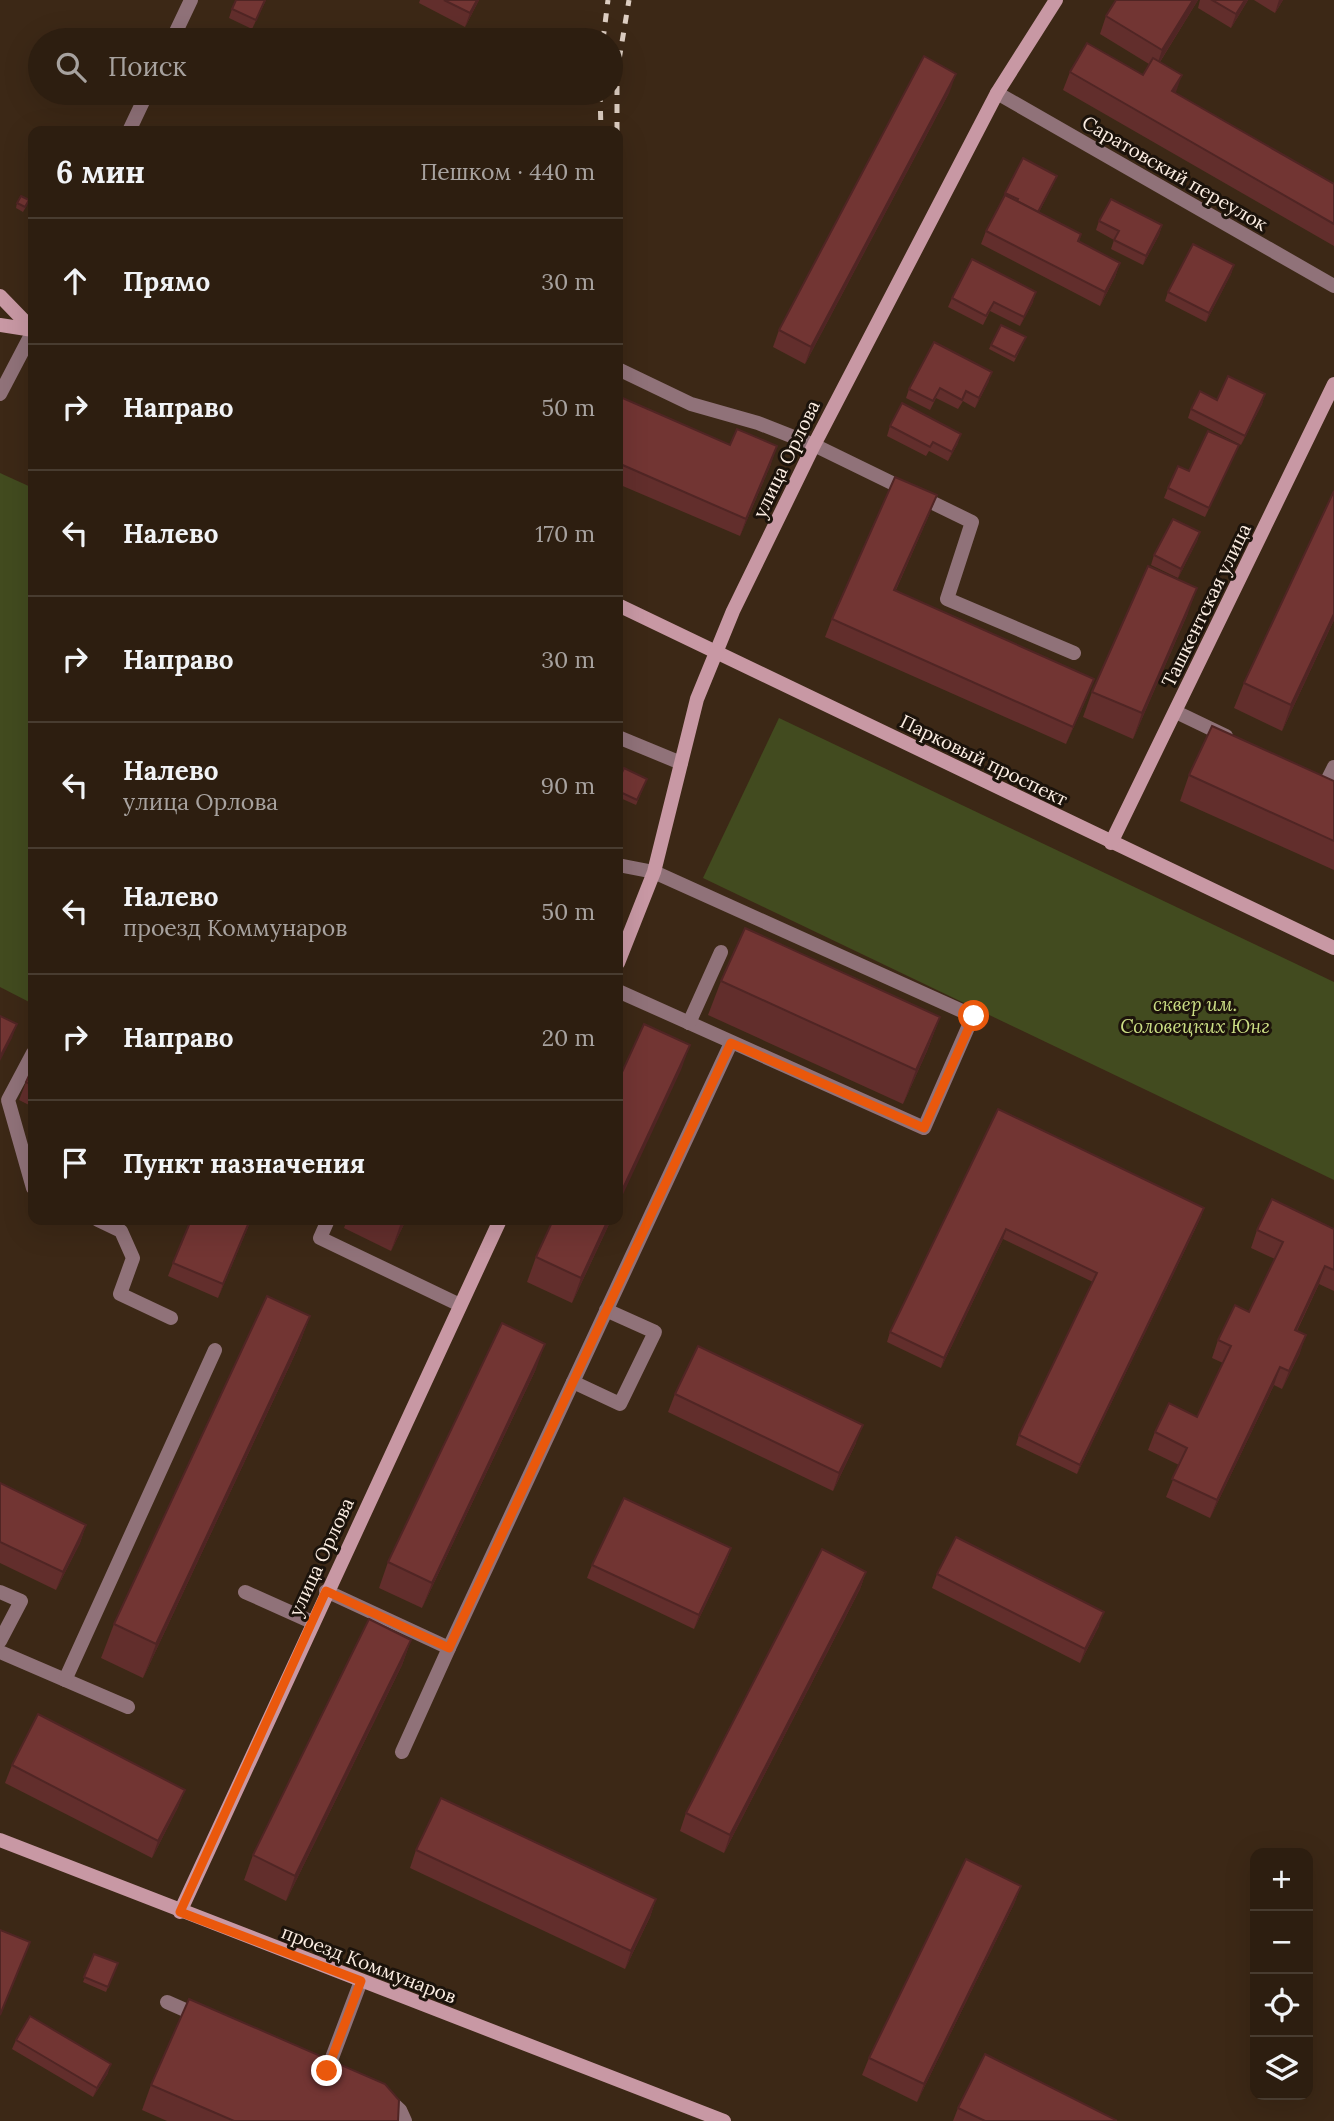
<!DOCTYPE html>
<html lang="ru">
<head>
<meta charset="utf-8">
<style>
	:root { --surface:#2d1e10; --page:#352719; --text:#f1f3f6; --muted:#a7a29f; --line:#483c30 }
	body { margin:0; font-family:Lora,serif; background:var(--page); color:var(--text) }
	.controls { position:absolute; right:21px; bottom:21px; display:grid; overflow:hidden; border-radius:14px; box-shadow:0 7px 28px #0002 }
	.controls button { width:63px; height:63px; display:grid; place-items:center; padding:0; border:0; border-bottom:2px solid var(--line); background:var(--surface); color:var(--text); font:35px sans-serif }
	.stop { position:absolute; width:21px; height:21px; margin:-16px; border:5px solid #ea580c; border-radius:50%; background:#fff }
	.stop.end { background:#ea580c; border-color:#fff; box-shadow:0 2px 7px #0008 }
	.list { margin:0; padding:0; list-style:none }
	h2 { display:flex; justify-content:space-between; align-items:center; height:91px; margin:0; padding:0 28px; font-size:30px }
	h2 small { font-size:23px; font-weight:400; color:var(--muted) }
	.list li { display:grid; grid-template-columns:46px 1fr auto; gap:21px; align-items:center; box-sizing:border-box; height:126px; padding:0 28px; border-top:2px solid var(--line) }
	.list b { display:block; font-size:26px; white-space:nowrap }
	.list p { margin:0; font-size:23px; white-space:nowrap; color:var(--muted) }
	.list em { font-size:23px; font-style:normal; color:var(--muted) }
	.icon { flex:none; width:38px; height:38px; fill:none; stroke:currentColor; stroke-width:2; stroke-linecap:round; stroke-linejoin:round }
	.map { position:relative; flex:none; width:1334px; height:2121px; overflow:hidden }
	.search { position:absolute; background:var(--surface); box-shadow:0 7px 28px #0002; left:28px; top:28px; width:595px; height:77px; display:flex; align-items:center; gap:18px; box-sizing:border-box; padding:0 24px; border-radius:38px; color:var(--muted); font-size:26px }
	.panel { position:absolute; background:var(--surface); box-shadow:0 7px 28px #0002; left:28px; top:126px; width:595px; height:1099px; border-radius:14px }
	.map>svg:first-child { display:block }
	.green { fill:#424b1f }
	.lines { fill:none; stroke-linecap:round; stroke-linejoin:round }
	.lane { stroke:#907279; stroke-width:14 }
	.street { stroke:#907279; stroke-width:14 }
	.secondary { stroke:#c898a4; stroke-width:14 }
	.rail { stroke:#ddcec2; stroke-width:5; stroke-dasharray:9 9; stroke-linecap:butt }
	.wall { fill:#622e2c }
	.shaded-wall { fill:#502524 }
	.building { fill:#723533; stroke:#502524; stroke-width:2 }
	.route { stroke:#ea580c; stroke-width:9 }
	.labels { text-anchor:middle; stroke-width:6; stroke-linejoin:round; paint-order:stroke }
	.street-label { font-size:19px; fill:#fceee3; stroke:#1c130b }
	.park-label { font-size:19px; font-style:italic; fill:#cbde84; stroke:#1c130b }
</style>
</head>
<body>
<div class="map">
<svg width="1334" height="2121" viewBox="0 0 1334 2121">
	<rect width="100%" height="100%" fill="#3c2816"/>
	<g class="green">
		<path d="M0 473 33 488V1004L0 987Z"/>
		<path d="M779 718 1334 982V1180L703 878Z"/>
	</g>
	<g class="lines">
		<g class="lane">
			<path d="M618 369 691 404 758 423 814 445 972 522 947 599 1074 653"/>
			<path d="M0 394 33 331"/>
			<path d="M1176 712 1226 736"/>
			<path d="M618 737 681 763"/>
			<path d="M1326 783 1334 767"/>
			<path d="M618 865 654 872 973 1016 924 1128 618 991"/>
			<path d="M689 1023 721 952"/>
			<path d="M33 1053 8 1100 33 1188"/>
			<path d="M98 1220 121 1231 133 1258 120 1294 171 1318"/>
			<path d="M328 1220 320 1238 460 1305"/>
			<path d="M573 1382 620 1404 655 1332 606 1310"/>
			<path d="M326 1591 449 1648 731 1043"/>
			<path d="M0 1592 21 1601 0 1641"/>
			<path d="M245 1592 312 1622"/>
			<path d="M0 1652 128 1707"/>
			<path d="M65 1680 215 1350"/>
			<path d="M402 1752 449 1648"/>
			<path d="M167 2002 201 2017"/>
			<path d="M327 2071 361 1981"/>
			<path d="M384 2095 400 2110 405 2121"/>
		</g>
		<g class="street">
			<path d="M172 40 191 0"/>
			<path d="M997 93 1334 286"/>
			<path d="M129 131 147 93"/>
		</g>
		<g class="secondary">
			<path d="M0 296 33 330"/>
			<path d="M0 325 33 330"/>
			<path d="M618 605 1334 948"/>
			<path d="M1111 843 1334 384"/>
			<path d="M618 963 654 872 697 699 733 611 814 445 997 93 1056 0"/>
			<path d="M0 1840 724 2121"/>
			<path d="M180 1912 500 1220"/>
		</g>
		<g class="rail">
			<path d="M603 40 608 0"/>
			<path d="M600 93 601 131"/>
			<path d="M617 131V72L629 0"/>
			<path d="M618 150 619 267"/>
		</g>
	</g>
	<g class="wall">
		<path d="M266 0 252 29 229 18 232 9Z"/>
		<path d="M420 0H479L465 27 419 3Z"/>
		<path d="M1116 0H1198L1160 62 1175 93 1334 184V246L1063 90 1070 72 1143 75 1149 64 1100 34 1106 16Z"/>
		<path d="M1200 0H1248L1231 28 1198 8Z"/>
		<path d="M1254 0H1283L1275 13Z"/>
		<path d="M950 91 805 364 773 347 779 330Z"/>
		<path d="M1023 158 1053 185 1039 212 1081 234 1079 242 1120 263 1115 277 1100 306 981 244 986 231Z"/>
		<path d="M17 203 27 205 23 212 16 208Z"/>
		<path d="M1099 221 1162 225 1159 235 1143 265 1111 249 1114 240 1096 230Z"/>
		<path d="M1234 265 1231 274 1206 322 1165 301 1168 292Z"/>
		<path d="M952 298 1033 302 1020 326 990 311 983 325 948 307Z"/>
		<path d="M1024 342 1014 362 989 349 991 345Z"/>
		<path d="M989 381 975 408 963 401 958 409 936 398 930 410 906 398 909 389Z"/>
		<path d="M1265 394 1262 404 1241 445 1188 418 1191 409 1217 400Z"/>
		<path d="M618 396 771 464 740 536 618 484Z"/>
		<path d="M890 426 958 443 948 461 929 451 926 456 887 436Z"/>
		<path d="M1239 445 1205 517 1164 498 1168 488 1189 471Z"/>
		<path d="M1334 491V620L1282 731 1234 708 1244 683Z"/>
		<path d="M930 513 896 590 1087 697 1066 744 825 637 832 619Z"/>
		<path d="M1200 532 1197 541 1178 578 1151 565 1154 555Z"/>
		<path d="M1188 613 1133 739 1083 717 1092 692Z"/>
		<path d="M1189 775 1334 781V870L1180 801Z"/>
		<path d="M647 779 636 805 618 797V782Z"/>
		<path d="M721 981 940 1017 927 1051 903 1104 708 1015Z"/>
		<path d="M33 1067V1107L19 1100 26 1082Z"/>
		<path d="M998 1109 1204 1208 1201 1217 1077 1474 1016 1445 1019 1435 1093 1282 1003 1239 941 1368 887 1342 890 1332Z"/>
		<path d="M251 1220 218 1298 168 1276 173 1263Z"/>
		<path d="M347 1220H406L391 1251 344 1228Z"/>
		<path d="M553 1220H611L572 1303 527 1282 536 1257Z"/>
		<path d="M1334 1229V1291L1319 1284 1297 1331 1300 1353 1282 1389 1274 1385 1210 1518 1166 1497 1179 1465 1148 1450 1155 1432 1197 1417 1223 1363 1212 1358 1218 1340 1249 1312 1275 1259 1251 1248 1257 1230Z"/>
		<path d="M310 1316 297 1350 143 1678 101 1658 114 1624Z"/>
		<path d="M536 1369 422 1608 379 1588 388 1562Z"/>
		<path d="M675 1394 856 1443 833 1491 668 1412Z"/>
		<path d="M0 1483 86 1525 80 1543 56 1590 0 1563Z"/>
		<path d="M731 1548 726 1562 694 1629 587 1578 592 1565Z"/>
		<path d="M866 1572 860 1589 724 1853 680 1831 686 1813Z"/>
		<path d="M937 1574 1099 1626 1080 1663 932 1588Z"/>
		<path d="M411 1640 402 1665 286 1901 244 1880 253 1855Z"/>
		<path d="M12 1765 185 1790 178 1807 152 1858 5 1783Z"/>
		<path d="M416 1850 656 1899 650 1917 625 1969 410 1868Z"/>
		<path d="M1021 1886 1014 1904 917 2102 862 2075 869 2058Z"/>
		<path d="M94 1954 118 1963 106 1992 83 1982Z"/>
		<path d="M16 2040 108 2073 93 2097 12 2049Z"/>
		<path d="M151 2085 398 2121H167L142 2110Z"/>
		<path d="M958 2108 1116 2121H953Z"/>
	</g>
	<g class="shaded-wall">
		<path d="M477 0H479L465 27 470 13Z"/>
		<path d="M1193 0H1198L1156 68 1162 50Z"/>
		<path d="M1245 0H1248L1231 28 1236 14Z"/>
		<path d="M1279 0H1283L1275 13Z"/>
		<path d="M956 74 950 91 805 364 811 347Z"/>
		<path d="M1182 75 1176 92 1166 109 1172 91Z"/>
		<path d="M1057 176 1053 185 1034 222 1037 213Z"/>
		<path d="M1162 225 1159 235 1143 265 1146 256Z"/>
		<path d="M1120 263 1115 277 1100 306 1105 292Z"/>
		<path d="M1234 265 1231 274 1206 322 1209 313Z"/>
		<path d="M1036 292 1033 302 1020 326 1024 317Z"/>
		<path d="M992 372 989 381 975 408 979 398Z"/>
		<path d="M1265 394 1262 404 1241 445 1245 436Z"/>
		<path d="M961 434 958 443 948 461 952 452Z"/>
		<path d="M777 446 771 464 740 536 746 519Z"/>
		<path d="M937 495 930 513 888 607 894 590Z"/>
		<path d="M1200 532 1197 541 1178 578 1181 569Z"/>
		<path d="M1197 588 1188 613 1133 739 1142 713Z"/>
		<path d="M1334 614V620L1282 731 1291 705Z"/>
		<path d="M1094 679 1087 697 1066 744 1073 727Z"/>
		<path d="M940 1017 927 1051 903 1104 916 1070Z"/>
		<path d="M17 1024 12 1038 0 1061V1057Z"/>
		<path d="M690 1045 681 1070 618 1205V1199Z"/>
		<path d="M1204 1208 1201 1217 1077 1474 1080 1465Z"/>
		<path d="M250 1220H251L218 1298 223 1284Z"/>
		<path d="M402 1220H406L391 1251Z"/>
		<path d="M608 1220H611L572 1303 581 1278Z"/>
		<path d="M1006 1229 1003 1239 941 1368 944 1358Z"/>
		<path d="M1325 1266 1319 1284 1288 1348 1295 1330Z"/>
		<path d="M310 1316 297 1350 143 1678 156 1644Z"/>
		<path d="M1306 1335 1300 1353 1282 1389 1289 1371Z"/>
		<path d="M545 1344 536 1369 422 1608 432 1583Z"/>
		<path d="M1280 1367 1274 1385 1210 1518 1217 1500Z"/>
		<path d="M863 1425 856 1443 833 1491 839 1473Z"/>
		<path d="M86 1525 80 1543 56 1590 63 1572Z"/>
		<path d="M731 1548 726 1562 694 1629 699 1615Z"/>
		<path d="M866 1572 860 1589 724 1853 730 1835Z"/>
		<path d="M1104 1612 1099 1626 1080 1663 1085 1649Z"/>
		<path d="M411 1640 402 1665 286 1901 295 1876Z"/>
		<path d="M185 1790 178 1807 152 1858 158 1841Z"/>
		<path d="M1021 1886 1014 1904 917 2102 924 2084Z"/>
		<path d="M656 1899 650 1917 625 1969 631 1951Z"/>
		<path d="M111 2064 108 2073 93 2097 97 2088Z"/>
	</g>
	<g class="building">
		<path d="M236 0H265L256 20 232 9Z"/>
		<path d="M444 0H477L470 13Z"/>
		<path d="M1116 0H1193L1162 50 1106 16Z"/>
		<path d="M1212 0H1245L1236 14Z"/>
		<path d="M1087 43 1143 75 1153 58 1182 75 1172 91 1334 184V224L1070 72Z"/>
		<path d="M924 56 956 74 811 347 779 330Z"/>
		<path d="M1023 158 1057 176 1038 212 1017 201 1018 199 1005 193Z"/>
		<path d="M1005 195 1081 234 1078 241 1120 263 1105 292 986 231Z"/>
		<path d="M21 196 29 200 25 207 17 203Z"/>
		<path d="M1111 199 1162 225 1146 256 1114 240 1119 231 1099 221Z"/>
		<path d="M1193 244 1234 265 1209 313 1168 292Z"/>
		<path d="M972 259 1036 292 1024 317 994 302 986 316 952 298Z"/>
		<path d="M1001 325 1026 337 1015 357 991 345Z"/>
		<path d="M934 342 992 372 979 398 966 391 962 400 940 388 933 401 909 389Z"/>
		<path d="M1228 376 1265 394 1245 436 1191 409 1200 391 1217 400Z"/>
		<path d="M618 396 730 445 737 429 777 446 746 519 618 463Z"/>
		<path d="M902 403 961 434 952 452 933 442 930 447 890 426Z"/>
		<path d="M1208 431 1239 445 1209 508 1168 488 1178 466 1189 471Z"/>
		<path d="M895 477 937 495 894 590 1094 679 1073 727 832 619Z"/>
		<path d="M1334 491V614L1291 705 1244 683Z"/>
		<path d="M1173 519 1200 532 1181 569 1154 555Z"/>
		<path d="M1148 566 1197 588 1142 713 1092 692Z"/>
		<path d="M1212 726 1334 781V841L1189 775Z"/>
		<path d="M624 768 647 779 637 800 618 791V782Z"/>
		<path d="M745 928 940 1017 916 1070 721 981Z"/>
		<path d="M0 1016 17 1024 0 1057Z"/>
		<path d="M644 1024 690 1045 618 1199V1081Z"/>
		<path d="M33 1067V1086L26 1082Z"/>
		<path d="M998 1109 1204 1208 1080 1465 1019 1435 1097 1273 1006 1229 944 1358 890 1332Z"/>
		<path d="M1272 1199 1334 1229V1270L1325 1266 1295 1330 1306 1335 1289 1371 1280 1367 1217 1500 1172 1479 1187 1448 1155 1432 1169 1403 1197 1417 1231 1346 1218 1340 1235 1305 1249 1312 1283 1242 1257 1230Z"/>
		<path d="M191 1220H250L223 1284 173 1263Z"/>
		<path d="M553 1220H608L581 1278 536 1257Z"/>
		<path d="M267 1296 310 1316 156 1644 114 1624Z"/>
		<path d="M502 1323 545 1344 432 1583 388 1562Z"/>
		<path d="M698 1346 863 1425 839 1473 675 1394Z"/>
		<path d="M0 1483 86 1525 63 1572 0 1542Z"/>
		<path d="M624 1498 731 1548 699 1615 592 1565Z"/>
		<path d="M956 1537 1104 1612 1085 1649 937 1574Z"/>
		<path d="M822 1549 866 1572 730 1835 686 1813Z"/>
		<path d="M369 1619 411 1640 295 1876 253 1855Z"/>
		<path d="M38 1714 185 1790 158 1841 12 1765Z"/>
		<path d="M441 1798 656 1899 631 1951 416 1850Z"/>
		<path d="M966 1859 1021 1886 924 2084 869 2058Z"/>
		<path d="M0 1930 30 1942 0 2015Z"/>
		<path d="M94 1954 118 1963 108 1987 84 1977Z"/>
		<path d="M189 1999 385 2084 399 2100 398 2121H234L151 2085Z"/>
		<path d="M30 2016 111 2064 97 2088 16 2040Z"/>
		<path d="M985 2054 1116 2120V2121H985L958 2108Z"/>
	</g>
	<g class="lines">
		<path class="route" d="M327 2071 361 1981 180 1912 326 1591 449 1648 731 1043 924 1128 974 1016"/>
	</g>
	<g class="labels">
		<g class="street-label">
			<text transform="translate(1175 173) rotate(30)" y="7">Саратовский переулок</text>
			<text transform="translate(786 459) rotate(-64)" y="7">улица Орлова</text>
			<text transform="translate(1206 605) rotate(-64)" y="7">Ташкентская улица</text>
			<text transform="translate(984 760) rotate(26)" y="7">Парковый проспект</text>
			<text transform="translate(321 1557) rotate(-65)" y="7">улица Орлова</text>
			<text transform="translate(369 1964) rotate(21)" y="7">проезд Коммунаров</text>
		</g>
		<g class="park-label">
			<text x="1195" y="1011">сквер им.<tspan x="1195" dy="22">Соловецких Юнг</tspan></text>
		</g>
	</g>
</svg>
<div class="controls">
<button>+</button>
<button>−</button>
<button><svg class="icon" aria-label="locate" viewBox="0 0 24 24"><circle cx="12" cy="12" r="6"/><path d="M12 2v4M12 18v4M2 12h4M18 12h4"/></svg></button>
<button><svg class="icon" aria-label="layers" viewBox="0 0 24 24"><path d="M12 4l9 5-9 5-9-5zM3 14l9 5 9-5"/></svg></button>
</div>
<div class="stop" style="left:974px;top:1016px"></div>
<div class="stop end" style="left:327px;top:2071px"></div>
<div class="search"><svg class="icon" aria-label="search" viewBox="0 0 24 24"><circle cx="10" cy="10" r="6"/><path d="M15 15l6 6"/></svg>Поиск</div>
<section class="panel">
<h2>6 мин<small>Пешком · 440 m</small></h2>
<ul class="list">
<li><svg class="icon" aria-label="ahead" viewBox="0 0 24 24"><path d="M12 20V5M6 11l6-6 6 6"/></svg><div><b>Прямо</b></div><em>30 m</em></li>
<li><svg class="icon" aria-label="right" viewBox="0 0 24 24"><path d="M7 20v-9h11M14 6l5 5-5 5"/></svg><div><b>Направо</b></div><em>50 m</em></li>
<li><svg class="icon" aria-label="left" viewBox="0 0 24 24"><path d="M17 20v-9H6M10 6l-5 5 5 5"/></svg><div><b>Налево</b></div><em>170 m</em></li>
<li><svg class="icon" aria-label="right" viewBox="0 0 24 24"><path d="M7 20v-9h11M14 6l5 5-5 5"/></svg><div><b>Направо</b></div><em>30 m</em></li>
<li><svg class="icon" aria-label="left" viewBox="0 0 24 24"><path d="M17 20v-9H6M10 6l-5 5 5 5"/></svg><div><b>Налево</b><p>улица Орлова</p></div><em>90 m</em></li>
<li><svg class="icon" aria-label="left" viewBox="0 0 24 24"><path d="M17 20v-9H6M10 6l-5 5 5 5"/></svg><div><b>Налево</b><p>проезд Коммунаров</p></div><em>50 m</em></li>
<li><svg class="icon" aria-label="right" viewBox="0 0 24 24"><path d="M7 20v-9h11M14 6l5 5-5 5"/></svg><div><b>Направо</b></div><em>20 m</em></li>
<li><svg class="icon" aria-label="arrive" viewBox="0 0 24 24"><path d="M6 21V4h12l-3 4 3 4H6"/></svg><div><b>Пункт назначения</b></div></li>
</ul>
</section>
</div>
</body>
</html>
